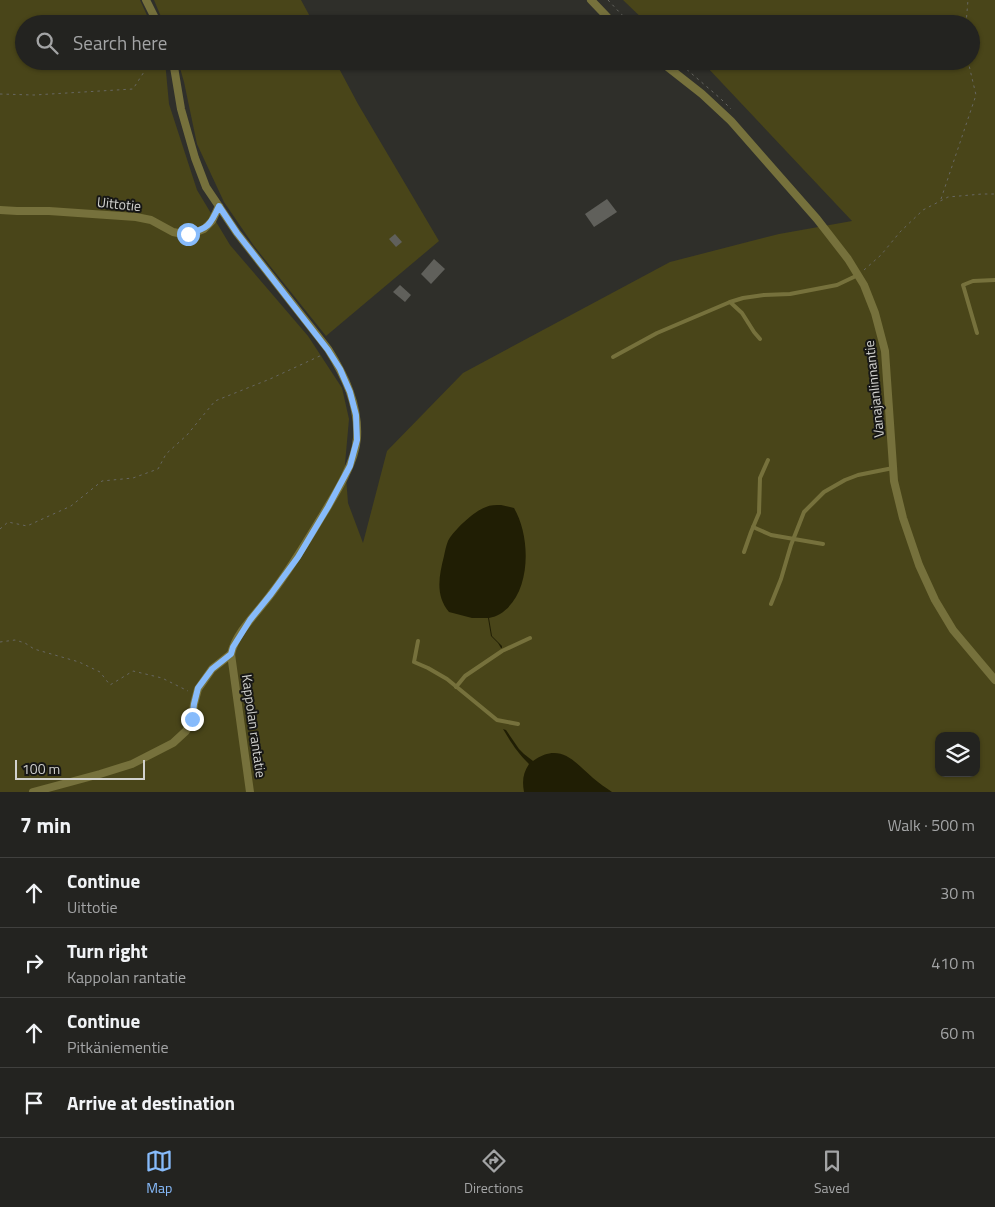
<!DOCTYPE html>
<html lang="en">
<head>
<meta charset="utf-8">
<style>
	:root { --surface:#232320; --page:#2b2b29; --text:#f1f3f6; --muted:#a3a4a5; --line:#40403e; --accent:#87bbfb }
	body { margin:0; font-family:"Titillium Web",sans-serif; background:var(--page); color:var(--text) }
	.controls { position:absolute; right:15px; bottom:15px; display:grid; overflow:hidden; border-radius:10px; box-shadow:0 1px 4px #0004 }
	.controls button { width:45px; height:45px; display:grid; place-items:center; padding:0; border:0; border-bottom:1px solid var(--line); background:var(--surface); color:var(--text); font:25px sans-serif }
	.scale { position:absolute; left:15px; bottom:12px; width:130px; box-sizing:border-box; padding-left:5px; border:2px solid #d1d1ce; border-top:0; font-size:14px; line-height:18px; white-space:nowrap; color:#d1d1ce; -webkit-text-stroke:4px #171715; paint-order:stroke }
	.stop { position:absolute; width:15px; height:15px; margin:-11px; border:4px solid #87bbfb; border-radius:50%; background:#fff }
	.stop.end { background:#87bbfb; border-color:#fff; box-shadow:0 1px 5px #0008 }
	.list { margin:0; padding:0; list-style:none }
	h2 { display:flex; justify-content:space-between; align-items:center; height:65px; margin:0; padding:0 20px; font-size:21px }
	h2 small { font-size:16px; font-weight:400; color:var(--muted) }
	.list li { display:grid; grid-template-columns:32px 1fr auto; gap:15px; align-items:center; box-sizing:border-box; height:70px; padding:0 20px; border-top:1px solid var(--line) }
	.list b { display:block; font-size:19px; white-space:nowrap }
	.list p { margin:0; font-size:16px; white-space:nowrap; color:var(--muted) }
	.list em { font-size:16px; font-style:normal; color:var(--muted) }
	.icon { flex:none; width:28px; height:28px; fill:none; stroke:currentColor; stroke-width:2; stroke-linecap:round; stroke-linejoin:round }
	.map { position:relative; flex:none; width:995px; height:792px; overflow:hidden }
	.search { position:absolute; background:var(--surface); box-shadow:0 1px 4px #0004; left:15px; right:15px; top:15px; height:55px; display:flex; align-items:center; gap:12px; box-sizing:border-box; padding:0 18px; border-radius:28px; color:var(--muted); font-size:19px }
	.sheet { height:345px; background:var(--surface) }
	nav { display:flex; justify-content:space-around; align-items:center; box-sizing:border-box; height:70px; border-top:1px solid var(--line); background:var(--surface); font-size:14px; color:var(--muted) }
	nav a { display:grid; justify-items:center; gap:2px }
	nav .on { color:var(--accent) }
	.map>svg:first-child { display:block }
	.green { fill:#494519; fill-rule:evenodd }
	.water { fill:#201e04 }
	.building { fill:#60605b }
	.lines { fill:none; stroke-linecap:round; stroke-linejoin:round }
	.path { stroke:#676762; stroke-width:1; stroke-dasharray:2.5 4; stroke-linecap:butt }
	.lane { stroke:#76713c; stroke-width:4 }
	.street { stroke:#76713c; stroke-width:8 }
	.route { stroke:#87bbfb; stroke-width:6 }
	.labels { text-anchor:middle; stroke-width:4; stroke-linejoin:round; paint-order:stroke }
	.street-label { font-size:14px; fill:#d1d1ce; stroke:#171715 }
</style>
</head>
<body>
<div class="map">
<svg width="995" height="792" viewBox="0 0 995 792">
	<rect width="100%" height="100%" fill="#2f2f2a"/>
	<g class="green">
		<path d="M0 0H140L151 24H24V61H165L169 104 197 190 230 245 308 336 342 388 349 419 345 464 348 503 363 543 387 451 463 373 670 262 779 234 852 221 706 66 700 61H971V24H648L623 0H995V792H0ZM939 736H976V773H939Z"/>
		<path d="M154 0H301L314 24H164Z"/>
		<path d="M178 61H335L358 104 439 241 326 336 254 246 224 202 197 144 184 82Z"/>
	</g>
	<g class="water">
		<path d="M501 505 514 508C531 537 532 594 500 614 497 616 493 617 489 618L492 636 502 646V648H501L498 643 491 636 488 618H472L449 612C435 595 439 576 444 556 445 551 446 546 448 541 454 530 474 511 486 507 490 505 496 505 501 505Z"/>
		<path d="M503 729 506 730 519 749 524 754 533 761C560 742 574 761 593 778 599 783 606 788 612 792H524C522 781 523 773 529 764 517 752 512 744 503 729Z"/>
	</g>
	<g class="building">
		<path d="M607 199 617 212 594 227 585 214Z"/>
		<path d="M395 234 402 242 396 247 389 239Z"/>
		<path d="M434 259 445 269 431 284 421 274Z"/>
		<path d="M400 285 411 295 405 302 393 292Z"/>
	</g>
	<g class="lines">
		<g class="path">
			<path d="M608 0 621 14 633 24"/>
			<path d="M966 24 968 0"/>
			<path d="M677 61 721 99 731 109"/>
			<path d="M0 94 34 95 133 89 151 61"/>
			<path d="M941 199 976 95 968 61"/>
			<path d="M864 270 881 255 900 232 923 210 948 197 982 194H995"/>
			<path d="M0 529 8 522 27 526 71 506 102 481 133 478 158 469 166 454 187 435 215 401 270 379 322 355"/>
			<path d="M0 642 15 640 25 643 34 649 79 662 100 672 110 685 133 671 162 678 188 691"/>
		</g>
		<g class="lane">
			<path d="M977 333 963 285 973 281 995 280"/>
			<path d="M760 339 754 332 742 313 730 302 743 298 764 295 790 294 837 285 858 275"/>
			<path d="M613 357 657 333 730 302"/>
			<path d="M753 527 771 535 823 544"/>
			<path d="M744 552 751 532 759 513 760 478 768 460"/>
			<path d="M771 604 781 579 791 545 804 512 824 492 845 480 858 475 893 468"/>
			<path d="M418 641 414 662 428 668 447 679 497 720 518 724"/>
			<path d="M456 687 465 676 502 651 530 638"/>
		</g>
		<g class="street">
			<path d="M146 0 158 24"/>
			<path d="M591 0 614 24"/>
			<path d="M173 61 181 109 195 158 206 187 237 233 328 349C345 376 359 405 357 438 355 465 333 498 319 521 304 546 289 571 271 594 258 612 236 632 231 654L250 792"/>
			<path d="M660 61 702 94 731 121 817 219 848 259 864 285 875 313 885 351 894 481 903 518 919 565 935 600 953 630 995 680"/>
			<path d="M0 210 17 211H49L136 217 151 220 173 232 188 235 204 229 212 221 219 206"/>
			<path d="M33 792 100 774 132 764 173 743 186 731 192 719 194 704 198 689 212 669 231 654"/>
		</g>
	</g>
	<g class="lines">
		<path class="route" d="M188 234C208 228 210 226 219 206L237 233 328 350 340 369 350 392 356 415 357 440 350 466 328 507 298 557 271 594 250 620 233 647 231 654 212 669 198 688 194 704 192 719"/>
	</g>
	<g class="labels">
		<g class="street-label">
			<text transform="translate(119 204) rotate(6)" y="5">Uittotie</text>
			<text transform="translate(874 389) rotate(-96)" y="5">Vanajanlinnantie</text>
			<text transform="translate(254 726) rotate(82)" y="5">Kappolan rantatie</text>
		</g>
	</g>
</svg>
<div class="controls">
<button><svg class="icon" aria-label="layers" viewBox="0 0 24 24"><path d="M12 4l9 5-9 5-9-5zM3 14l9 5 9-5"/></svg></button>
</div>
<div class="scale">100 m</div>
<div class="stop" style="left:188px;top:234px"></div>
<div class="stop end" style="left:192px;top:719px"></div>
<div class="search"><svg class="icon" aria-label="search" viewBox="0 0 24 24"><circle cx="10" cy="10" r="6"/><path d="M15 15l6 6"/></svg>Search here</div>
</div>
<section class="sheet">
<h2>7 min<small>Walk · 500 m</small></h2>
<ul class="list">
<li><svg class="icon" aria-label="ahead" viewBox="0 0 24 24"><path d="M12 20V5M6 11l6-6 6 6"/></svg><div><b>Continue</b><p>Uittotie</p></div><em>30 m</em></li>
<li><svg class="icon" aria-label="right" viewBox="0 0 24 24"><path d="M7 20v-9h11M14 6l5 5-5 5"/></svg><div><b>Turn right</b><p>Kappolan rantatie</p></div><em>410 m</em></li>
<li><svg class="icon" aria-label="ahead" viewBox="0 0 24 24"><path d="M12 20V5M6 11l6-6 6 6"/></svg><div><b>Continue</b><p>Pitkäniementie</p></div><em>60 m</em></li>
<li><svg class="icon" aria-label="arrive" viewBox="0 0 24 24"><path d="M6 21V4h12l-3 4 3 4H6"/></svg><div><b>Arrive at destination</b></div></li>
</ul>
</section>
<nav>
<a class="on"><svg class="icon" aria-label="map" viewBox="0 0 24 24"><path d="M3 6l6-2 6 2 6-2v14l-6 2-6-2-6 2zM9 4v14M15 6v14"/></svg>Map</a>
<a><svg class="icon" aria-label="directions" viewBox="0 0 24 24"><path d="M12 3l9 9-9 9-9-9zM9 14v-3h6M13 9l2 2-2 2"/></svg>Directions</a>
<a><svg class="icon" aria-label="saved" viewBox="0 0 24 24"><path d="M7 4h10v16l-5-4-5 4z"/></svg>Saved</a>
</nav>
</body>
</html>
